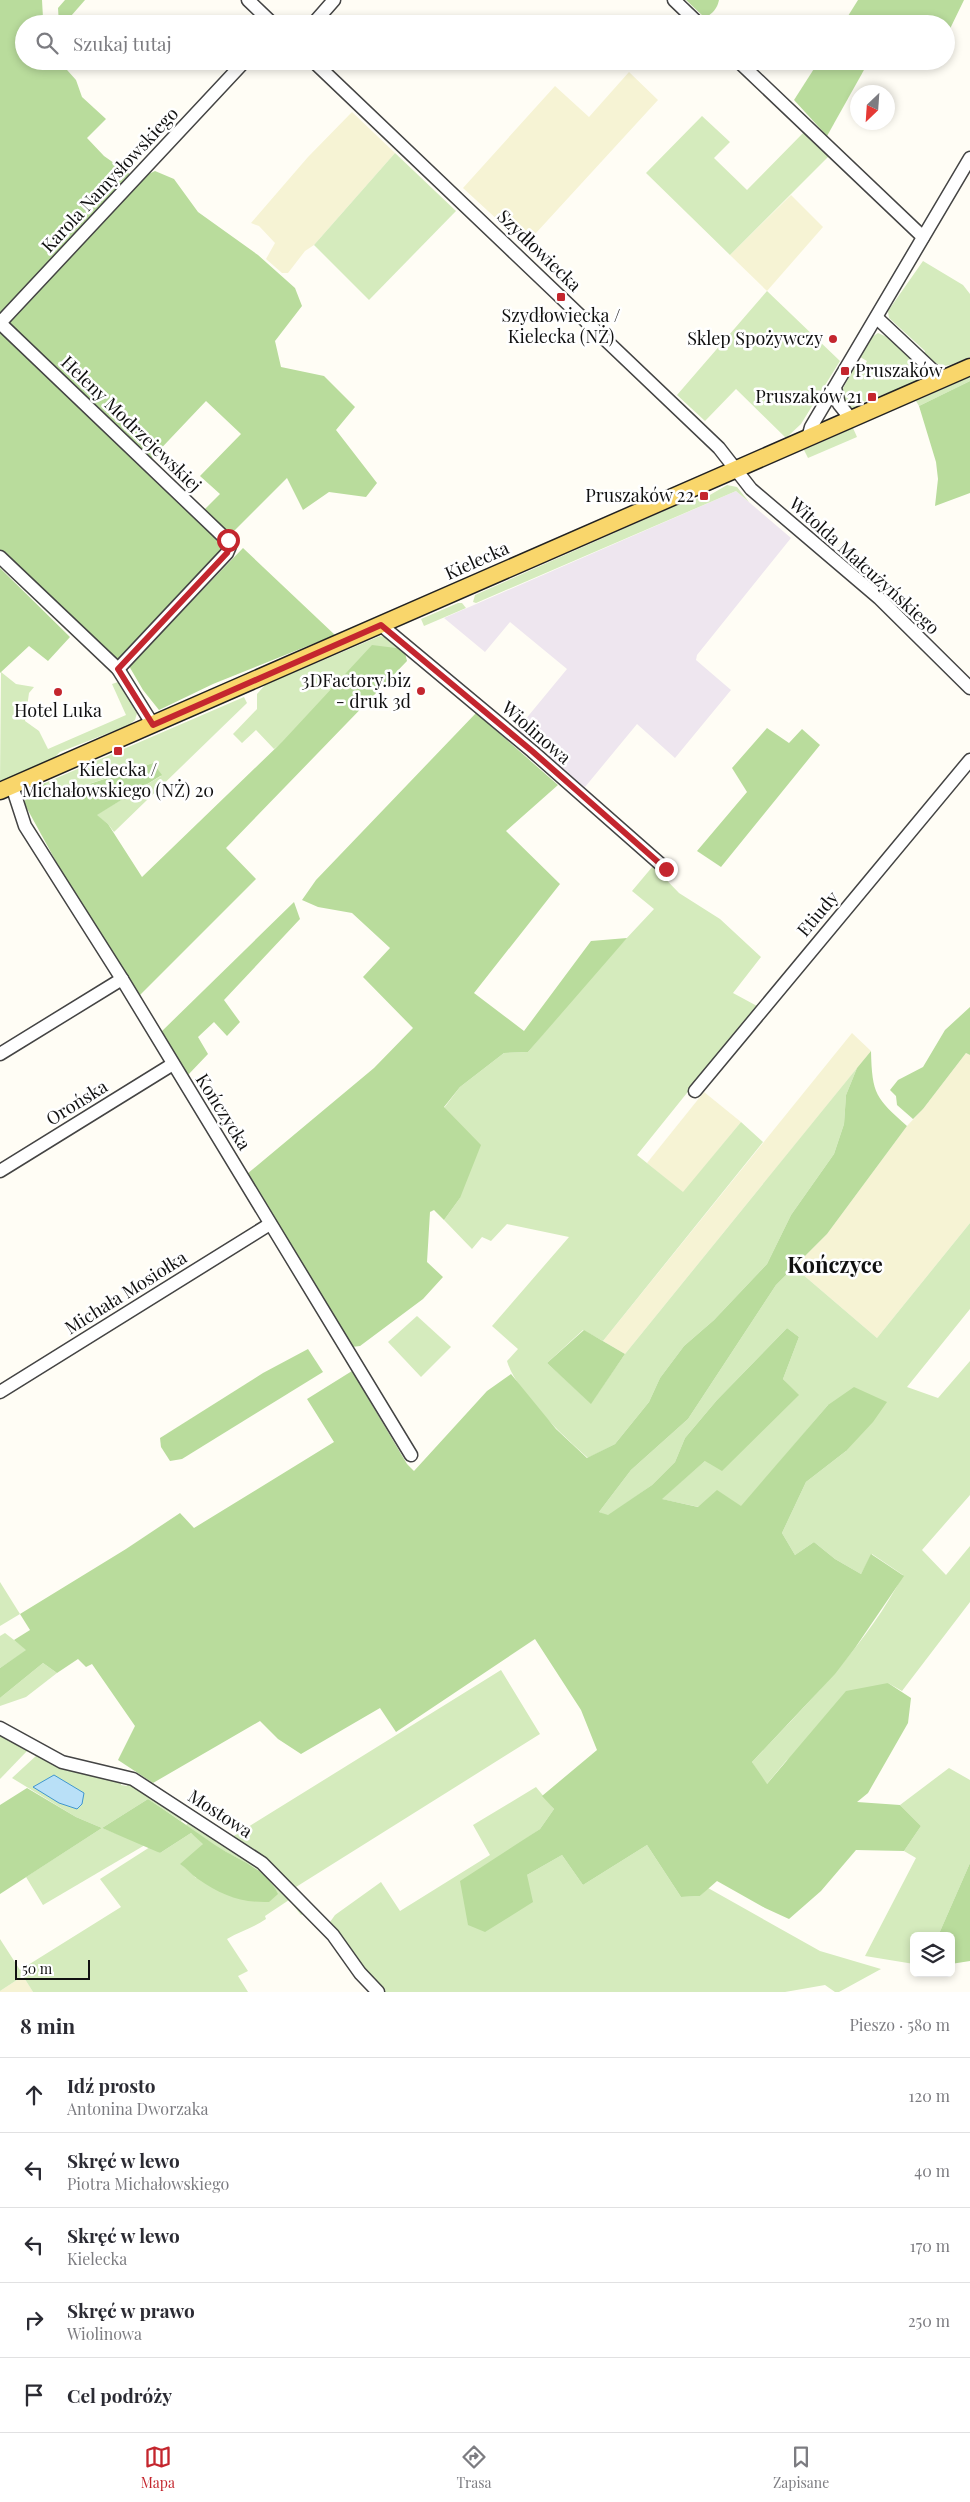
<!DOCTYPE html>
<html lang="pl">
<head>
<meta charset="utf-8">
<style>
	:root { --surface:#fff; --page:#f7f7f7; --text:#2b2b33; --muted:#7c7c81; --line:#e1e1e2; --accent:#c4262e }
	body { margin:0; font-family:"Playfair Display",serif; background:var(--page); color:var(--text) }
	.controls { position:absolute; right:15px; bottom:15px; display:grid; overflow:hidden; border-radius:8px; box-shadow:0 2px 8px #0003 }
	.controls button { width:45px; height:45px; display:grid; place-items:center; padding:0; border:0; border-bottom:1px solid var(--line); background:var(--surface); color:var(--text); font:25px sans-serif }
	.compass { position:absolute; left:850px; top:85px; width:45px; height:45px; border-radius:50%; background:var(--surface); box-shadow:0 2px 8px #0003; rotate:205deg }
	.scale { position:absolute; left:15px; bottom:12px; width:75px; box-sizing:border-box; padding-left:5px; border:2px solid #111; border-top:0; font-size:14px; line-height:18px; white-space:nowrap; color:#111; -webkit-text-stroke:4px #fff; paint-order:stroke }
	.stop { position:absolute; width:15px; height:15px; margin:-11px; border:4px solid #c4262e; border-radius:50%; background:#fff }
	.stop.end { background:#c4262e; border-color:#fff; box-shadow:0 1px 5px #0008 }
	.list { margin:0; padding:0; list-style:none }
	h2 { display:flex; justify-content:space-between; align-items:center; height:65px; margin:0; padding:0 20px; font-size:21px }
	h2 small { font-size:16px; font-weight:400; color:var(--muted) }
	.list li { display:grid; grid-template-columns:32px 1fr auto; gap:15px; align-items:center; box-sizing:border-box; height:75px; padding:0 20px; border-top:1px solid var(--line) }
	.list b { display:block; font-size:19px; white-space:nowrap }
	.list p { margin:0; font-size:16px; white-space:nowrap; color:var(--muted) }
	.list em { font-size:16px; font-style:normal; color:var(--muted) }
	.icon { flex:none; width:28px; height:28px; fill:none; stroke:currentColor; stroke-width:2; stroke-linecap:round; stroke-linejoin:round }
	.map { position:relative; flex:none; width:970px; height:1992px; overflow:hidden }
	.search { position:absolute; background:var(--surface); box-shadow:0 2px 8px #0003; left:15px; right:15px; top:15px; height:55px; display:flex; align-items:center; gap:12px; box-sizing:border-box; padding:0 18px; border-radius:28px; color:var(--muted); font-size:19px }
	.sheet { height:440px; background:var(--surface) }
	nav { display:flex; justify-content:space-around; align-items:center; box-sizing:border-box; height:70px; border-top:1px solid var(--line); background:var(--surface); font-size:14px; color:var(--muted) }
	nav a { display:grid; justify-items:center; gap:2px }
	nav .on { color:var(--accent) }
	.map>svg:first-child { display:block }
	.industrial { fill:#eee6ef }
	.farmland { fill:#f6f3d4 }
	.green { fill:#d5ebbd }
	.forest { fill:#b9dc9c }
	.water { fill:#b9e0f7; stroke:#3f96cf }
	.lines { fill:none; stroke-linecap:round; stroke-linejoin:round }
	.minor-casing { stroke:#444; stroke-width:15 }
	.major-casing { stroke:#222; stroke-width:19 }
	.minor { stroke:#fff; stroke-width:12 }
	.major { stroke:#f9d66b; stroke-width:16 }
	.route { stroke:#c4262e; stroke-width:6 }
	.poi-dot { fill:#c4262e; stroke:#fff; stroke-width:2 }
	.labels { text-anchor:middle; stroke-width:5; stroke-linejoin:round; paint-order:stroke }
	.street-label { font-size:18px; fill:#111; stroke:#fff }
	.poi-label { font-size:18px; fill:#111; stroke:#fff; text-anchor:end }
	.district-label { font-size:22px; font-weight:bold; fill:#111; stroke:#fff }
</style>
</head>
<body>
<div class="map">
<svg width="970" height="1992" viewBox="0 0 970 1992">
	<rect width="100%" height="100%" fill="#fffdf5"/>
	<path class="industrial" d="M736 491 791 538 697 655 696 660 731 690 675 758 637 724 585 787 571 778 545 756 550 753 538 740 529 741 515 732 567 669 510 622 485 652 444 618Z"/>
	<g class="farmland">
		<path d="M629 72 658 100 525 245 463 188 555 86 589 117Z"/>
		<path d="M352 112 395 153 314 245 305 251 288 273H282L266 259 275 243 259 226 251 223 308 157Z"/>
		<path d="M791 195 823 227 767 291 730 255Z"/>
		<path d="M852 1033 871 1051 625 1354 603 1341Z"/>
		<path d="M966 1053 970 1055V1223L877 1338 794 1267 827 1234 907 1126 923 1109Z"/>
		<path d="M704 1092 741 1122 683 1193 647 1163Z"/>
		<path d="M23 1976 33 1992H0V1991Z"/>
	</g>
	<g class="green">
		<path d="M702 116 730 142 714 158 747 190 806 130 832 153 730 255 646 173Z"/>
		<path d="M395 153 456 211 369 300 314 245Z"/>
		<path d="M923 261 963 285 970 294V357C947 366 944 372 924 354L925 351 889 318 888 311Z"/>
		<path d="M767 291 840 361 801 424 786 438 736 389 705 421 677 395Z"/>
		<path d="M878 333 887 337 925 372 924 379 861 403 849 411 840 394 854 368 861 371 867 361 860 357 872 337Z"/>
		<path d="M970 377V381L919 406 916 401Z"/>
		<path d="M853 428 857 437 808 458 804 450Z"/>
		<path d="M727 485 737 487 749 502 736 491 476 603 473 602 475 595 675 506 702 497 703 499Z"/>
		<path d="M458 603H462L466 608 424 626 421 619Z"/>
		<path d="M380 636 390 638 404 649 274 749 256 730 242 743 233 734 257 709V694L265 685Z"/>
		<path d="M1 672 16 684 34 687 29 693 25 721 39 731 48 749 126 715 112 684 121 681 138 710 135 720 129 725 60 752 54 758 0 782Z"/>
		<path d="M244 697 247 703 114 832 108 824 96 815 161 776 153 763 64 792 45 783Z"/>
		<path d="M653 866 679 893 720 919 761 957 733 993 757 1006 637 1155 683 1192 741 1122 763 1142 603 1341 583 1330 547 1363 591 1403 625 1354 857 1068 846 1095 844 1124 834 1154 791 1215 767 1264 714 1320 684 1346 660 1378 649 1402 615 1444 588 1458C563 1436 516 1392 507 1361L518 1349 492 1326 569 1237 507 1224 491 1241 482 1237 472 1249 444 1220 460 1198 444 1108 460 1087 504 1053 528 1052 595 972 654 909 632 891Z"/>
		<path d="M970 1223V1309L907 1387 938 1398 970 1361V1495L922 1550 946 1575 970 1546V1602L902 1691 888 1683 786 1761 766 1785 752 1762C807 1704 866 1646 903 1575L872 1554 861 1574 835 1559 814 1542 795 1555 782 1533 806 1482 846 1451 828 1405 741 1507H699L661 1499 705 1461 798 1395 783 1379 799 1337 787 1328 717 1400 685 1438 675 1462 652 1485 608 1516 599 1512 631 1470 688 1419 776 1285 794 1267 877 1338Z"/>
		<path d="M417 1316 451 1347 421 1377 388 1342Z"/>
		<path d="M0 1582 20 1614 0 1626Z"/>
		<path d="M5 1633 27 1650 0 1668V1636Z"/>
		<path d="M43 1663 57 1673 26 1697 0 1706V1698Z"/>
		<path d="M501 1670 540 1734 296 1887 257 1851 232 1837Z"/>
		<path d="M0 1733 27 1751 0 1779Z"/>
		<path d="M37 1755 122 1778 121 1785 127 1786 128 1781 183 1818 181 1821 148 1799 102 1828 145 1845 43 1905 26 1877 102 1828 76 1817 12 1778Z"/>
		<path d="M949 1768 970 1780V1863L938 1936H914V1964L865 1956 916 1858 904 1851 921 1826 900 1805Z"/>
		<path d="M536 1787 554 1809 540 1829 508 1851 527 1875 562 1855 583 1885 647 1845 681 1897 700 1896 708 1888 820 1951 881 1969 839 1992H835L825 1985 785 1992H385L355 1958 330 1922 335 1915 381 1882 400 1911 490 1855 473 1825Z"/>
		<path d="M190 1821 245 1855 305 1913 301 1915 289 1900 265 1916 266 1919C253 1928 240 1931 227 1939L248 1971 238 1976 248 1992H33L23 1976 0 1991V1939L20 1970 121 1907 100 1879 150 1847 160 1853 191 1833 204 1843 185 1867 196 1878 259 1870 217 1847 186 1825Z"/>
	</g>
	<g class="forest">
		<path d="M0 0H42L43 18 40 24H24V61H59L76 80 82 97 106 119 87 138 104 156 131 175 0 317Z"/>
		<path d="M65 0H85L64 24H59L58 8Z"/>
		<path d="M686 0H719C717 9 713 13 705 18Z"/>
		<path d="M858 0H964L946 37V24H843Z"/>
		<path d="M819 61H869L827 136 794 100Z"/>
		<path d="M155 171 174 179 198 212 258 255 295 288 302 306 275 341 281 367 324 376 355 407 336 430 377 483 366 497 329 492 303 510 287 478 230 535 203 511 220 494 200 476 241 434 206 401 151 459 5 322 138 179Z"/>
		<path d="M0 331 220 539 222 552 117 665 0 551Z"/>
		<path d="M970 381V493L935 506 938 479 936 462 919 406Z"/>
		<path d="M243 548 335 635 213 684 159 710 143 690 129 666Z"/>
		<path d="M0 568 70 637 48 661 29 646 0 673Z"/>
		<path d="M372 645 404 649 407 661 226 848 256 879 138 997 65 878 24 803 29 791 45 783 65 792 153 763 162 775 97 815 108 824 142 877 282 742Z"/>
		<path d="M476 713 558 785 506 831 560 884 474 993 524 1031 591 941 627 938 528 1052 504 1053 460 1087 444 1107 481 1145 460 1198 444 1220 434 1210 430 1212 427 1262 443 1277 423 1299 360 1346 352 1347 247 1174 374 1068 413 1028 363 977 390 948 352 913 318 907 302 900 316 880Z"/>
		<path d="M767 728 789 743 802 729 820 745 721 867 697 851 747 792 732 768Z"/>
		<path d="M294 902 300 919 224 1000 240 1022 227 1036 214 1022 198 1037 208 1054 187 1076 160 1033Z"/>
		<path d="M970 1007V1055L966 1053 923 1109 913 1119 897 1105 896 1096 890 1090 898 1080 923 1067 945 1030Z"/>
		<path d="M871 1051C872 1095 876 1098 907 1126L827 1234 776 1285 688 1419 631 1470 599 1512 608 1515 652 1485 675 1462 685 1438 717 1400 787 1328 799 1337 783 1379 799 1395 722 1471 705 1461 662 1499 698 1507 717 1490 741 1506 828 1405 854 1387 887 1402 873 1422 846 1451 806 1482 782 1533 795 1555 814 1542 835 1559 861 1574 871 1554 904 1576 855 1648 835 1674 752 1762 767 1784 846 1691 888 1683 911 1698 908 1723 868 1793 857 1802 900 1805 921 1826 904 1851 856 1850 821 1891 789 1919 765 1908 717 1881 700 1896 681 1897 647 1845 583 1885 562 1855 527 1875 533 1902 485 1932 468 1925 460 1881 540 1829 554 1809 542 1796 597 1750 581 1710 535 1639 396 1732 380 1708 301 1754 278 1739 260 1721 153 1783 118 1760 135 1726 92 1664 86 1667 78 1659 57 1673 43 1663 0 1698V1668L26 1650 14 1640 30 1630 20 1614 126 1549 180 1513 194 1528 334 1442 307 1399 352 1371 407 1464 414 1471 487 1391 511 1374 556 1429 587 1458 615 1444 649 1402 660 1378 684 1346 714 1320 767 1264 791 1215 834 1154 844 1124 846 1095 857 1068Z"/>
		<path d="M584 1330 625 1354 591 1404 547 1363Z"/>
		<path d="M308 1349 323 1372 182 1459 170 1461 161 1447 160 1438 263 1373Z"/>
		<path d="M27 1788 76 1817 102 1828 148 1799C171 1814 193 1830 215 1845 239 1861 265 1867 278 1894L269 1902C241 1903 221 1895 198 1879 191 1875 187 1868 180 1864L203 1844 191 1833 160 1853 102 1828 0 1894V1805Z"/>
		<path d="M970 1863V1961L951 1964V1936H938Z"/>
	</g>
	<path class="water" d="M54 1775 84 1793 82 1804 77 1809 59 1803 33 1787Z"/>
	<g class="lines">
		<defs>
			<g id="minor">
				<path d="M248 0 273 24"/>
				<path d="M674 0 699 24"/>
				<path d="M313 24 334 0"/>
				<path d="M313 61 719 448 751 489 879 598 970 688"/>
				<path d="M738 61 923 237"/>
				<path d="M877 318 942 379"/>
				<path d="M0 323 228 541 230 546 227 553 118 669"/>
				<path d="M0 323 245 61"/>
				<path d="M835 388 839 404 851 419"/>
				<path d="M808 438 811 427 970 158"/>
				<path d="M0 557 118 669 153 725"/>
				<path d="M381 625 532 751 666 869"/>
				<path d="M12 786 25 826 122 979 411 1455"/>
				<path d="M0 1054 122 979"/>
				<path d="M695 1091 970 760"/>
				<path d="M0 1171 173 1064"/>
				<path d="M0 1392 270 1224"/>
				<path d="M0 1728 62 1762 133 1779 262 1863 333 1935 360 1973 378 1992"/>
			</g>
			<path id="major" d="M0 791 970 367"/>
		</defs>
		<use href="#minor" class="minor-casing"/>
		<use href="#major" class="major-casing"/>
		<use href="#minor" class="minor"/>
		<use href="#major" class="major"/>
	</g>
	<g class="lines">
		<path class="route" d="M228 540 230 546 227 553 118 669 153 725 381 625 532 751 666 869"/>
	</g>
	<g class="poi-dot">
		<rect x="556" y="292" width="10" height="10" rx="2.5"/>
		<circle cx="833" cy="339" r="5"/>
		<rect x="840" y="366" width="10" height="10" rx="2.5"/>
		<rect x="867" y="392" width="10" height="10" rx="2.5"/>
		<rect x="699" y="491" width="10" height="10" rx="2.5"/>
		<circle cx="421" cy="691" r="5"/>
		<circle cx="58" cy="692" r="5"/>
		<rect x="113" y="746" width="10" height="10" rx="2.5"/>
	</g>
	<g class="labels">
		<g class="street-label">
			<text transform="translate(110 180) rotate(-47)" y="6">Karola Namysłowskiego</text>
			<text transform="translate(539 251) rotate(44)" y="6">Szydłowiecka</text>
			<text transform="translate(131 424) rotate(44)" y="6">Heleny Modrzejewskiej</text>
			<text transform="translate(477 561) rotate(-24)" y="6">Kielecka</text>
			<text transform="translate(864 566) rotate(42)" y="6">Witolda Małcużyńskiego</text>
			<text transform="translate(536 733) rotate(41)" y="6">Wiolinowa</text>
			<text transform="translate(818 914) rotate(-50)" y="6">Etiudy</text>
			<text transform="translate(77 1103) rotate(-32)" y="6">Orońska</text>
			<text transform="translate(223 1112) rotate(58)" y="6">Kończycka</text>
			<text transform="translate(126 1293) rotate(-32)" y="6">Michała Mosiołka</text>
			<text transform="translate(220 1814) rotate(33)" y="6">Mostowa</text>
		</g>
		<g class="poi-label">
			<text x="561" y="322" text-anchor="middle">Szydłowiecka /<tspan x="561" dy="21">Kielecka (NŻ)</tspan></text>
			<text x="823" y="345">Sklep Spożywczy</text>
			<text x="855" y="377" text-anchor="start">Pruszaków</text>
			<text x="862" y="403">Pruszaków 21</text>
			<text x="694" y="502">Pruszaków 22</text>
			<text x="411" y="687">3DFactory.biz<tspan x="411" dy="21">- druk 3d</tspan></text>
			<text x="58" y="717" text-anchor="middle">Hotel Luka</text>
			<text x="118" y="776" text-anchor="middle">Kielecka /<tspan x="118" dy="21">Michałowskiego (NŻ) 20</tspan></text>
		</g>
		<g class="district-label">
			<text x="835" y="1273">Kończyce</text>
		</g>
	</g>
</svg>
<div class="controls">
<button><svg class="icon" aria-label="layers" viewBox="0 0 24 24"><path d="M12 4l9 5-9 5-9-5zM3 14l9 5 9-5"/></svg></button>
</div>
<svg class="compass" viewBox="-18 -18 36 36"><path d="M0-13l5 13h-10z" fill="#e53935"/><path d="M0 13l5-13h-10z" fill="#7c7c81"/></svg>
<div class="scale">50 m</div>
<div class="stop" style="left:228px;top:540px"></div>
<div class="stop end" style="left:666px;top:869px"></div>
<div class="search"><svg class="icon" aria-label="search" viewBox="0 0 24 24"><circle cx="10" cy="10" r="6"/><path d="M15 15l6 6"/></svg>Szukaj tutaj</div>
</div>
<section class="sheet">
<h2>8 min<small>Pieszo · 580 m</small></h2>
<ul class="list">
<li><svg class="icon" aria-label="ahead" viewBox="0 0 24 24"><path d="M12 20V5M6 11l6-6 6 6"/></svg><div><b>Idź prosto</b><p>Antonina Dworzaka</p></div><em>120 m</em></li>
<li><svg class="icon" aria-label="left" viewBox="0 0 24 24"><path d="M17 20v-9H6M10 6l-5 5 5 5"/></svg><div><b>Skręć w lewo</b><p>Piotra Michałowskiego</p></div><em>40 m</em></li>
<li><svg class="icon" aria-label="left" viewBox="0 0 24 24"><path d="M17 20v-9H6M10 6l-5 5 5 5"/></svg><div><b>Skręć w lewo</b><p>Kielecka</p></div><em>170 m</em></li>
<li><svg class="icon" aria-label="right" viewBox="0 0 24 24"><path d="M7 20v-9h11M14 6l5 5-5 5"/></svg><div><b>Skręć w prawo</b><p>Wiolinowa</p></div><em>250 m</em></li>
<li><svg class="icon" aria-label="arrive" viewBox="0 0 24 24"><path d="M6 21V4h12l-3 4 3 4H6"/></svg><div><b>Cel podróży</b></div></li>
</ul>
</section>
<nav>
<a class="on"><svg class="icon" aria-label="map" viewBox="0 0 24 24"><path d="M3 6l6-2 6 2 6-2v14l-6 2-6-2-6 2zM9 4v14M15 6v14"/></svg>Mapa</a>
<a><svg class="icon" aria-label="directions" viewBox="0 0 24 24"><path d="M12 3l9 9-9 9-9-9zM9 14v-3h6M13 9l2 2-2 2"/></svg>Trasa</a>
<a><svg class="icon" aria-label="saved" viewBox="0 0 24 24"><path d="M7 4h10v16l-5-4-5 4z"/></svg>Zapisane</a>
</nav>
</body>
</html>
